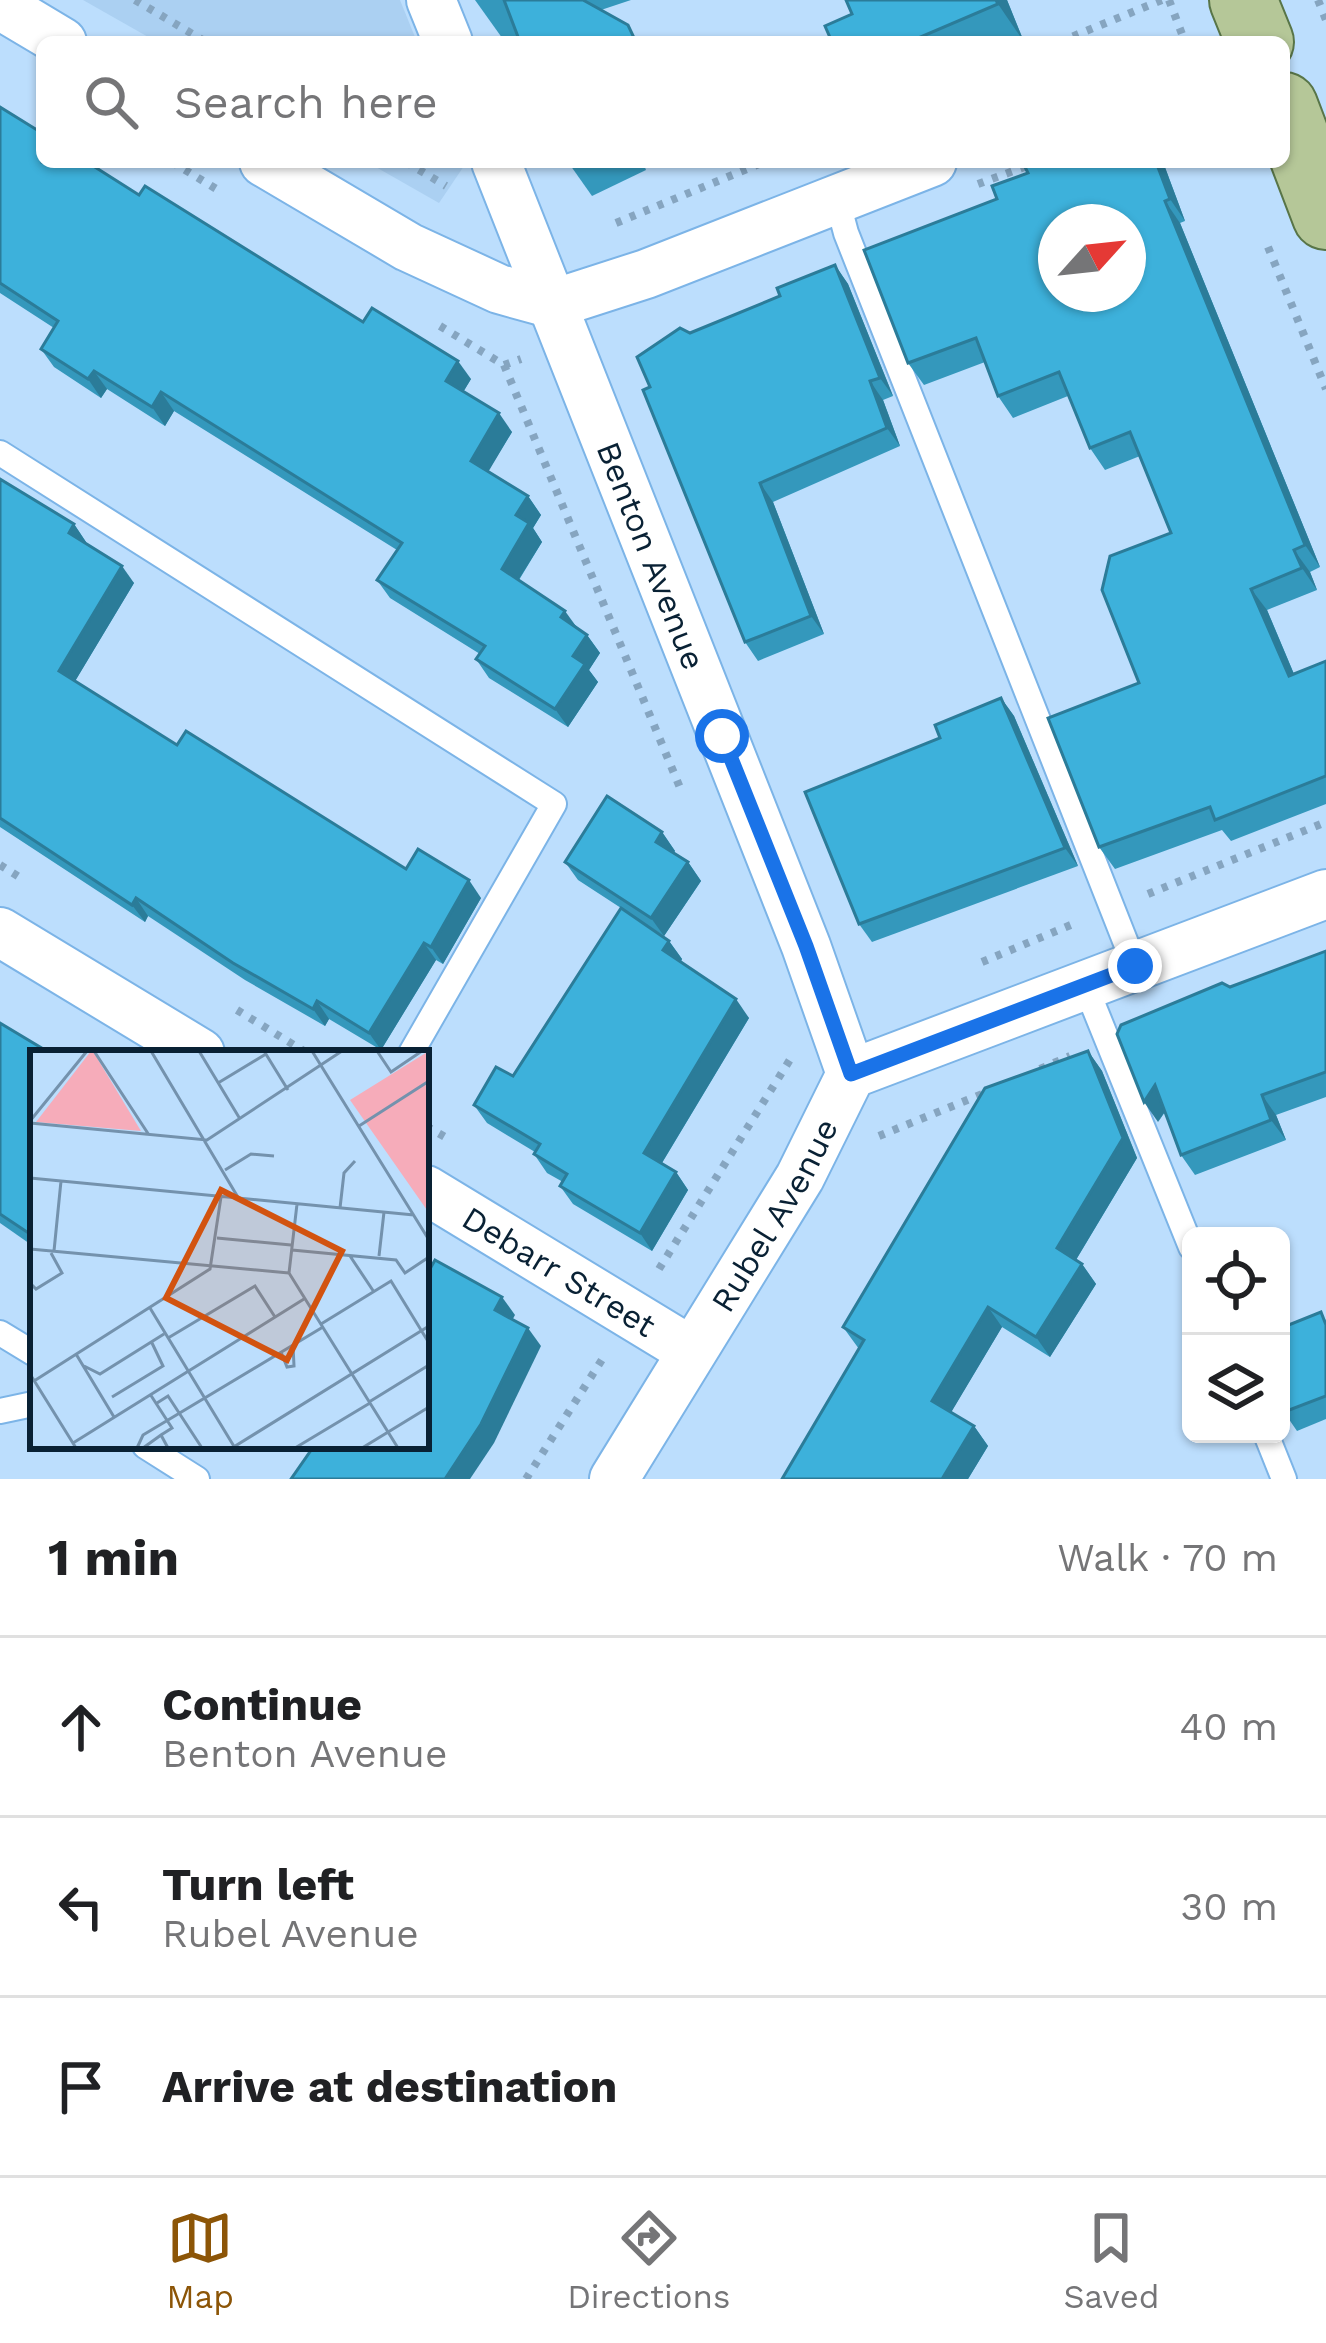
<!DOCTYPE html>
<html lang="en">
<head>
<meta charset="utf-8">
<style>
	:root { --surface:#fff; --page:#f6f6f6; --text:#202124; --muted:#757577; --line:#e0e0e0; --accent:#8c5507 }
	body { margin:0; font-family:"Work Sans",sans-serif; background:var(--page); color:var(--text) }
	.controls { position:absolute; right:36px; bottom:36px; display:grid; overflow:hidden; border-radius:18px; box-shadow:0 3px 9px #0004 }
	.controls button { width:108px; height:108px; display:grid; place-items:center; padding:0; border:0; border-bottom:3px solid var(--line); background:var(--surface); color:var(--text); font:60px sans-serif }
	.compass { position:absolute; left:1038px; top:204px; width:108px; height:108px; border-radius:50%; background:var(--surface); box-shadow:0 3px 9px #0004; rotate:63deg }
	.stop { position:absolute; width:36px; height:36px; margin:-27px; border:9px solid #1a73e8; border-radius:50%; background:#fff }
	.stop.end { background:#1a73e8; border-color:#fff; box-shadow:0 3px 12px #0008 }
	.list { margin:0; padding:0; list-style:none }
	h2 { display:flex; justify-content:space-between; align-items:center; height:156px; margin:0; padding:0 48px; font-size:51px }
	h2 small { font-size:39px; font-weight:400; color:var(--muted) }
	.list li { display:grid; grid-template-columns:78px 1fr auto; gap:36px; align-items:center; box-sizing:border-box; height:180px; padding:0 48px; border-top:3px solid var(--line) }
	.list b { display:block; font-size:45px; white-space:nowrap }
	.list p { margin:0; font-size:39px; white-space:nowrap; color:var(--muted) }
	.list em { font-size:39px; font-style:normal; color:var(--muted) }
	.icon { flex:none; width:66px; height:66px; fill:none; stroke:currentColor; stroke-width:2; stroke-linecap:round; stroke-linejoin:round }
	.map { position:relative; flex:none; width:1326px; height:1479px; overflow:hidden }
	.search { position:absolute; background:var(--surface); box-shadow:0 3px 9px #0004; left:36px; right:36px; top:36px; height:132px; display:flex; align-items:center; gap:30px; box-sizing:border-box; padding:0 42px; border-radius:18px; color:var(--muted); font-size:45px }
	.sheet { height:696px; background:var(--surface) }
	nav { display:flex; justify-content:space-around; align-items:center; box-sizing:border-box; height:168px; border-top:3px solid var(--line); background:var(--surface); font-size:33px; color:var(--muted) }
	nav a { display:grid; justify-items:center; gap:6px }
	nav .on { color:var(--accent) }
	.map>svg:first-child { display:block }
	.built { fill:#abd0f2 }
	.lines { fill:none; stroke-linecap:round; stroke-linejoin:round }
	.lane-casing { stroke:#7cb4e7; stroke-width:28 }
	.street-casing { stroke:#7cb4e7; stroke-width:52 }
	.primary-casing { stroke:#587548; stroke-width:70 }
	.path { stroke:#86a5c0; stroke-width:8; stroke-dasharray:6 9; stroke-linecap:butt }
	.lane { stroke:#fff; stroke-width:24 }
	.street { stroke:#fff; stroke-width:48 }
	.primary { stroke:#b5c798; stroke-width:66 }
	.wall { fill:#3498bc }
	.shaded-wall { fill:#2b7c99 }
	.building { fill:#3db1db; stroke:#2b7c99; stroke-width:3; fill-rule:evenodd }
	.route { stroke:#1a73e8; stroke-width:15 }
	.labels { text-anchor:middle; stroke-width:10; stroke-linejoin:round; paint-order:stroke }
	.street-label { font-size:33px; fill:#092134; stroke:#d3eaff }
	.inset-road { fill:none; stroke:#7492ad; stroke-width:3 }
	.view { fill:#d25310; fill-opacity:0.15; stroke:#d25310; stroke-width:6 }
	.inset-edge { fill:none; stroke:#092134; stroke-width:6 }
</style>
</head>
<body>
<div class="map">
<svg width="1326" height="1479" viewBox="0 0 1326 1479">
	<rect width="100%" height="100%" fill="#bcdefd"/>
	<g class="built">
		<path d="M83 0H400L417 42H157Z"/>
		<path d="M367 162H466V163L439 203Z"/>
	</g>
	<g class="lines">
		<defs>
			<g id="lane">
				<path d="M837 199 846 233 1135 966"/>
				<path d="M0 453 554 804 411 1053"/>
				<path d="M1085 985 1191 1247"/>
				<path d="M0 1333 33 1353"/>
				<path d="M0 1411 33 1404"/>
				<path d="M1266 1434 1284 1479"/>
				<path d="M145 1446 197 1479"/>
			</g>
			<g id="street">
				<path d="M431 0 448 42"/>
				<path d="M0 5 62 42"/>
				<path d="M264 162 408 247 499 289 553 304 646 274 932 162"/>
				<path id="s1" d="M496 162 806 946 851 1074"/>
				<path d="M0 932 200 1053"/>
				<path id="s2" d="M426 1190 691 1351"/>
				<path id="s3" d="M614 1479 800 1177 851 1074 1326 894"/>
			</g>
			<g id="primary">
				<path d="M1243 0 1260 42"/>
				<path d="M1284 106 1326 216"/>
			</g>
		</defs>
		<use href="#lane" class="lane-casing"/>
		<use href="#street" class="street-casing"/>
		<use href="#primary" class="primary-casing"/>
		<g class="path">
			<path d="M135 0 206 42"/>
			<path d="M1169 0 1185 42"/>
			<path d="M1318 0 1326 20"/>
			<path d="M1059 42 1162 0"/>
			<path d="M172 162 218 190"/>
			<path d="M406 162 446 186"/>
			<path d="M978 184 1038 162"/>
			<path d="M616 223 764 162"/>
			<path d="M1268 247 1326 389"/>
			<path d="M440 326 504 365 521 359"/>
			<path d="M504 365 681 790"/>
			<path d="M0 865 24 880"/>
			<path d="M1148 894 1326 822"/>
			<path d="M982 962 1073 924"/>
			<path d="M237 1010 307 1053"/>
			<path d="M1040 1069 1070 1056"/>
			<path d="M426 1126 445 1137"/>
			<path d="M879 1136 987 1092"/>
			<path d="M659 1269 791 1058"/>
			<path d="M526 1479 603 1358"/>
		</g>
		<use href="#lane" class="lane"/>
		<use href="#street" class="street"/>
		<use href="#primary" class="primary"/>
	</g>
	<g class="wall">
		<path d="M475 0H631L505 42Z"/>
		<path d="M1007 0 1024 42H832L852 14Z"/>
		<path d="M0 107 139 195 363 322 471 379 463 392 512 432 488 471 528 496 541 515 533 528 542 542 519 580 587 635 600 653 589 670 598 682 568 727 489 678 476 659 480 654 390 598 377 580 397 550 174 411 165 426 107 389 101 398 54 367 41 349 54 328 0 293Z"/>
		<path d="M568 162H643L646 170 592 196Z"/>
		<path d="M1163 162 1185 221 1180 223 1320 567 1310 572 1317 590 1267 610 1294 674 1326 661V804L1231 841 1222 830 1115 869 1099 847 1139 683 1171 533 1140 456 1105 470 1090 448 1068 396 1013 418 998 396 985 362 924 385 908 363Z"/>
		<path d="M835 265 848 284 893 396 883 400 900 446 773 502 824 634 758 661 745 642 650 387 690 333 780 296Z"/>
		<path d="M0 479 74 524 86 542 85 543 134 583 75 681 177 745 406 869 481 898 443 964 436 960 381 1050 329 1019 325 1026 245 980 148 916 145 922 0 827Z"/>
		<path d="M1001 698 1014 716 1078 866 872 942 859 924 940 738Z"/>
		<path d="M662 832 675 851 673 853 688 862 701 881 664 936 578 880 565 862Z"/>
		<path d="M669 941 682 959 681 962 749 1018 662 1163 676 1172 688 1190 652 1251 573 1204 560 1186 563 1182 547 1173 534 1154 535 1152 487 1123 474 1105 513 1076Z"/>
		<path d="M1326 951V1097L1276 1115 1286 1140 1195 1175 1181 1155 1165 1112 1158 1122 1230 987Z"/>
		<path d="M0 1023 33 1053V1246L0 1223Z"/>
		<path d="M1088 1051 1102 1071 1137 1158 1076 1260 1082 1264 1096 1284 1050 1357 1002 1327 951 1412 974 1426 988 1446 968 1479H782L859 1349 843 1327Z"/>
		<path d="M1326 1319V1419L1297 1431 1284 1412Z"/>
	</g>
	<g class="shaded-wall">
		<path d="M996 0H1007L1024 42 998 4Z"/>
		<path d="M1156 162H1163L1185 221 1170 199Z"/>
		<path d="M1165 201 1180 223 1320 567 1305 545Z"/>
		<path d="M835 265 848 284 893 396 880 378Z"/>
		<path d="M458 361 471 379 459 399 446 381Z"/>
		<path d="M94 371 107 389 101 398 88 379Z"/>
		<path d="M870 381 883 400 900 446 887 428Z"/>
		<path d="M161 392 174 411 165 426 152 407Z"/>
		<path d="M499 413 512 432 484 479 471 461Z"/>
		<path d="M760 483 773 502 824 634 811 616Z"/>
		<path d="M528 496 541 515 533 528 542 542 514 587 502 569 516 515Z"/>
		<path d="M74 524 86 542 81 550 69 533Z"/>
		<path d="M1294 550 1310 572 1317 590 1302 568Z"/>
		<path d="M122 566 134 583 71 688 59 671Z"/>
		<path d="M1251 589 1267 610 1304 698 1289 676Z"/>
		<path d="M565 611 578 629 561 617Z"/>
		<path d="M587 635 600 653 589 670 598 682 568 727 555 709 573 656Z"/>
		<path d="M1001 698 1014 716 1078 866 1065 848Z"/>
		<path d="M662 832 675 851 669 860 656 842Z"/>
		<path d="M688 862 701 881 664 936 651 918Z"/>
		<path d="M469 880 481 898 443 964 431 947Z"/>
		<path d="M136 898 148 916 145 922 132 905Z"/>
		<path d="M669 941 682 959 676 968 663 950Z"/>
		<path d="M424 943 436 960 381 1050 369 1033Z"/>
		<path d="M736 999 749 1018 657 1171 644 1153Z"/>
		<path d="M317 1001 329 1019 325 1026 313 1009Z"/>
		<path d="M1088 1051 1102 1071 1137 1158 1071 1268 1057 1248Z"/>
		<path d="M1155 1085 1169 1105 1158 1122 1144 1102Z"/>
		<path d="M1262 1095 1276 1115 1286 1140 1271 1120Z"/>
		<path d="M676 1172 688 1190 652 1251 640 1233Z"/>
		<path d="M1082 1264 1096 1284 1050 1357 1036 1337Z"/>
		<path d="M502 1297 515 1315 508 1328 495 1310Z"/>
		<path d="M988 1307 1002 1327 946 1421 932 1401Z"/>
		<path d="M528 1328 541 1346 494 1443 470 1479H445Z"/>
		<path d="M974 1426 988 1446 968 1479H942Z"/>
	</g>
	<g class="building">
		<path d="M504 0H583L628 25 636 42H520Z"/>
		<path d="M846 0H996L998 4 909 42H832L825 26 852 14Z"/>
		<path d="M0 107 42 133V162H87L139 195 145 186 363 322 372 308 458 361 446 381 499 413 471 461 528 496 516 515 529 523 502 569 565 611 561 617 587 635 573 656 585 664 555 709 476 659 485 646 377 580 402 543 161 392 152 407 94 371 88 379 41 349 58 321 0 283Z"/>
		<path d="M1039 162H1156L1170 199 1165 201 1305 545 1294 550 1302 568 1251 589 1289 676 1326 661V776L1215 820 1210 807 1099 847 1048 718 1139 683 1102 590 1110 556 1171 533 1130 432 1090 448 1059 372 998 396 976 338 908 363 864 250 997 199 992 186 1028 173 1025 167ZM1056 222H1128V294H1056Z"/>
		<path d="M835 265 880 378 870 381 887 428 760 483 811 616 745 642 643 390 650 387 637 357 680 328 690 333 780 296 777 288Z"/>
		<path d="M0 479 74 524 69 533 122 566 59 671 177 745 186 731 406 869 418 849 469 880 431 947 424 943 369 1033 317 1001 313 1009 233 963 136 898 132 905 0 818Z"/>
		<path d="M1001 698 1065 848 859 924 805 792 940 738 935 725Z"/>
		<path d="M607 796 662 832 656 842 688 862 651 918 565 862Z"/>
		<path d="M621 908 669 941 663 950 736 999 644 1153 676 1172 640 1233 560 1186 567 1174 534 1154 540 1144 474 1105 496 1067 513 1076Z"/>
		<path d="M1326 951V1072L1262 1095 1271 1120 1181 1155 1155 1085 1144 1102 1117 1034 1121 1025 1222 983 1230 987Z"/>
		<path d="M0 1023 50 1053H33V1236L0 1214Z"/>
		<path d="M1088 1051 1123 1138 1057 1248 1082 1264 1036 1337 988 1307 932 1401 974 1426 942 1479H782L864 1340 843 1327 985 1088Z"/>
		<path d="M435 1260 502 1297 495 1310 528 1328 481 1424 445 1479H291L314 1446H426V1276Z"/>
		<path d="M1321 1312 1326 1325V1396L1284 1412 1281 1405V1328Z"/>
	</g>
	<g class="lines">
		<path class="route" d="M722 736 806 946 851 1074 1135 966"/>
	</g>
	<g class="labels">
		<g class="street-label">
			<text dy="12" stroke="none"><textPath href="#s1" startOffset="423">Benton Avenue</textPath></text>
			<text dy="12" stroke="none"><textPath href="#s3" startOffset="309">Rubel Avenue</textPath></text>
			<text dy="12" stroke="none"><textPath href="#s2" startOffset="156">Debarr Street</textPath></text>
		</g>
	</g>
	<g transform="translate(30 1050)">
		<rect width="399" height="399" fill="#bcdefd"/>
		<path d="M61 1 64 3 111 81 6 72ZM399 1V163L320 50Z" fill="#f6acba"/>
		<path class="inset-road" d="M64 1 119 85M121 1 209 149M169 1 210 69M234 1 258 40M282 1 399 190M347 1 361 22 392 1M188 33 236 4M0 71 57 1M0 73 177 90 312 1M329 76 399 31M195 120 221 104 244 106M0 128 384 165M267 154 259 223 368 398M310 158 314 123 325 111M187 188 261 195M0 199 259 223M262 200 366 210 375 223 399 207M24 201 31 131M320 206 344 242M349 206 354 162M0 233 6 239 32 223 21 203M120 258 205 398M291 274 361 231 399 293M138 288 225 236 245 267M251 302 257 317 264 316 263 295M46 304 84 367M54 316 70 324 134 284M0 324 46 398M4 331 180 219 191 147M120 344 142 378 131 385M82 347 133 316 122 293M339 352 399 315M127 353 138 346 172 398M43 393 274 249M107 398 113 385 293 277M113 398 131 385 138 398M202 398 399 276M265 398 340 353M332 398 399 357"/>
		<path class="view" d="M191 140 312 201 257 310 136 248Z"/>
		<rect width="399" height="399" class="inset-edge"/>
	</g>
</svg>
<div class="controls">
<button><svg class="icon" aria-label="locate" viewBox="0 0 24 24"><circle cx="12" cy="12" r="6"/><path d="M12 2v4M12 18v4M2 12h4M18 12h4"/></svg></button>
<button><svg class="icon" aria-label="layers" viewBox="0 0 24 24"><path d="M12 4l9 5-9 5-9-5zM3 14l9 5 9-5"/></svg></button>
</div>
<svg class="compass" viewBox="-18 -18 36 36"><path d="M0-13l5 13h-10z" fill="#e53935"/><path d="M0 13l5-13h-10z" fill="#757577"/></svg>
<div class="stop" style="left:722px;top:736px"></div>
<div class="stop end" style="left:1135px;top:966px"></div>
<div class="search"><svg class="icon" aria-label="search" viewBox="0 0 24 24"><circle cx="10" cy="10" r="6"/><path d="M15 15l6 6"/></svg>Search here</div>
</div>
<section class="sheet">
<h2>1 min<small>Walk · 70 m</small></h2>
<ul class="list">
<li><svg class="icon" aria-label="ahead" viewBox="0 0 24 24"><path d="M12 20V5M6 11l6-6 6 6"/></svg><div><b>Continue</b><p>Benton Avenue</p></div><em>40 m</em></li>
<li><svg class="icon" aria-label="left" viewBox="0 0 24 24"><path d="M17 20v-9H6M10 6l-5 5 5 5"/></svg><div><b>Turn left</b><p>Rubel Avenue</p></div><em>30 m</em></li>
<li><svg class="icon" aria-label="arrive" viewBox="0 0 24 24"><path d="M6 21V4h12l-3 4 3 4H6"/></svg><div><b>Arrive at destination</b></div></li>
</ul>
</section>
<nav>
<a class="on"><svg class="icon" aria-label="map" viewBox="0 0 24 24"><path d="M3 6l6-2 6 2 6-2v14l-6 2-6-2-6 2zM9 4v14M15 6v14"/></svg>Map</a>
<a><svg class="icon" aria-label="directions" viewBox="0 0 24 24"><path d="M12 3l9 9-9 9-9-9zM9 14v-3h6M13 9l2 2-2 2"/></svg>Directions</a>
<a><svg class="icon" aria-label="saved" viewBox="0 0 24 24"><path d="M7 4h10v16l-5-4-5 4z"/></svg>Saved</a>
</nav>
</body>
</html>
